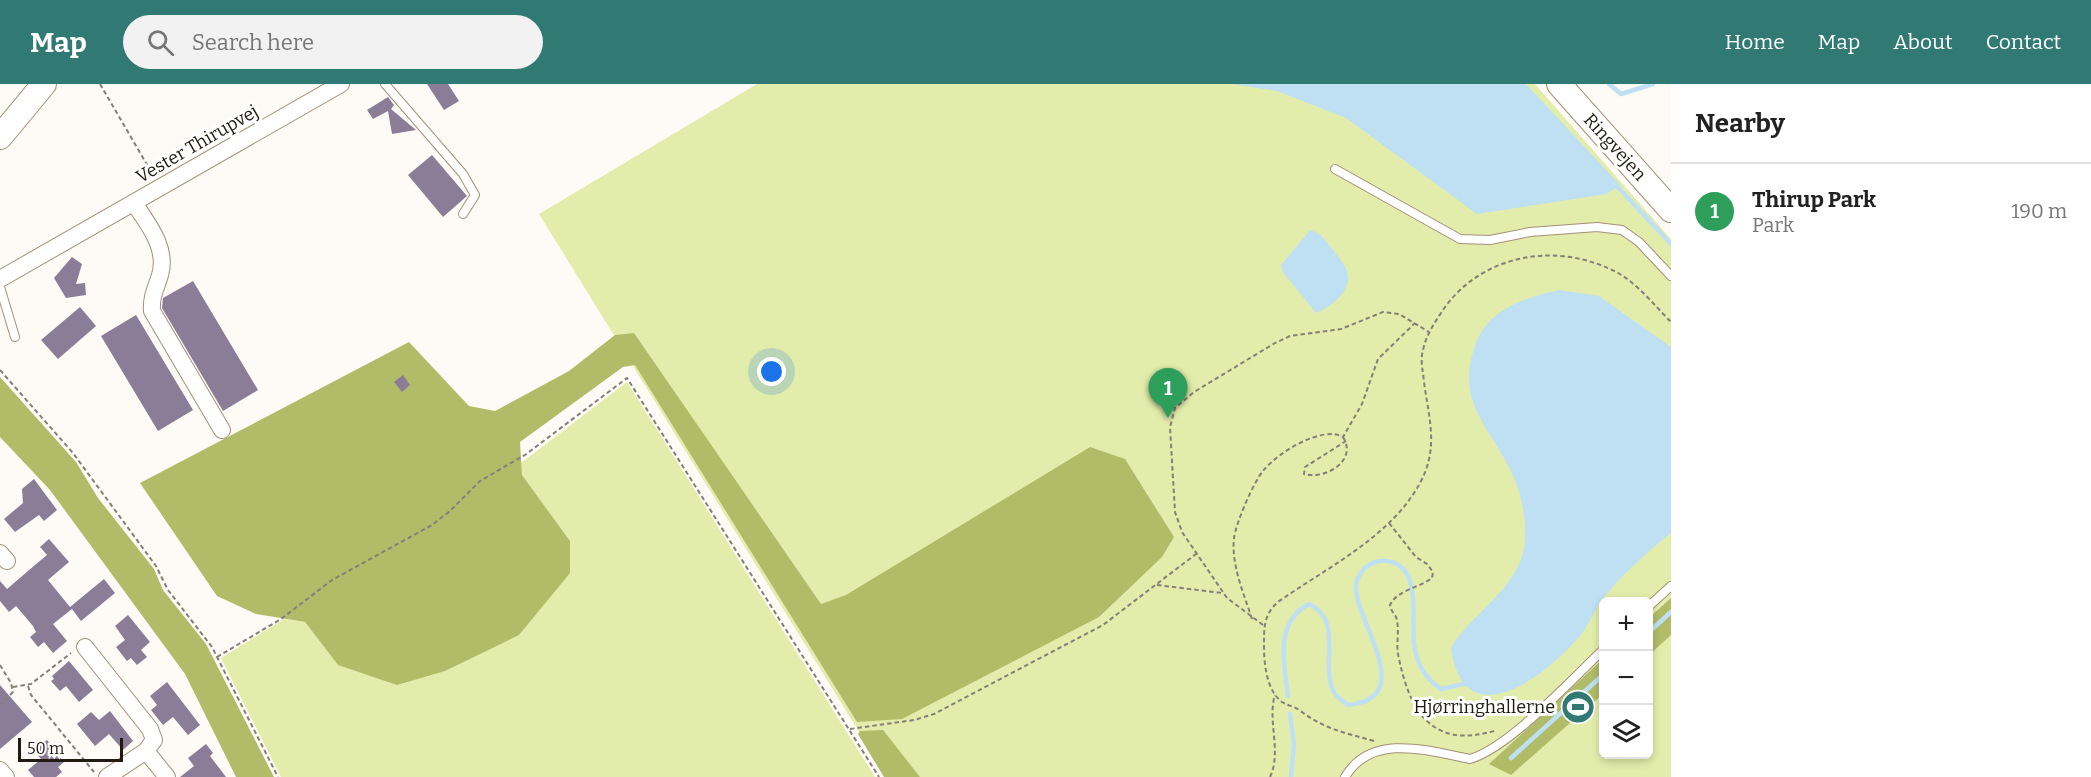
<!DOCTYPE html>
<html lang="en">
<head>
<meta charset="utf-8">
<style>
	:root { --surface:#fff; --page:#f2f2f2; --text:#222; --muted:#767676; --line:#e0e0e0; --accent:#317973 }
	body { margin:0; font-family:Bitter,serif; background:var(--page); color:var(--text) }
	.controls { position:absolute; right:18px; bottom:18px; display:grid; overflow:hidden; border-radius:9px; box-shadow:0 3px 9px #0003 }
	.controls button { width:54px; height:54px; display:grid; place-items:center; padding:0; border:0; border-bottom:2px solid var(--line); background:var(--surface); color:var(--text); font:30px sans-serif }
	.scale { position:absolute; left:18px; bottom:15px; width:105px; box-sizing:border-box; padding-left:6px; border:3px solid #211a10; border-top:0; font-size:16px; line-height:21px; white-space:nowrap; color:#211a10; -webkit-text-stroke:4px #fff; paint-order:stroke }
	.you { position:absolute; left:772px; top:288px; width:21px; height:21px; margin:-15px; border:4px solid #fff; border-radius:50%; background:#1a73e8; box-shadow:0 0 0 9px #1a73e833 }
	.badge { display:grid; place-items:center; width:39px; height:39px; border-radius:50%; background:var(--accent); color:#fff; font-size:20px; font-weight:700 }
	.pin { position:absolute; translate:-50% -50px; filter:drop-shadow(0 2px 3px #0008) }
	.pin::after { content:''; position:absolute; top:32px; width:21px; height:18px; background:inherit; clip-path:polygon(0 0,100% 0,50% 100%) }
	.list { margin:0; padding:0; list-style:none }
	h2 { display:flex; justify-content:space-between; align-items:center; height:78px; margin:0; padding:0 24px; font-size:26px }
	h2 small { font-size:20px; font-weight:400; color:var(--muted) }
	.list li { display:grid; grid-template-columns:39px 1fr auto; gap:18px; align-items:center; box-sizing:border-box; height:96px; padding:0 24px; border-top:2px solid var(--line) }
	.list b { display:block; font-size:22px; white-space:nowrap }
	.list p { margin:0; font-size:20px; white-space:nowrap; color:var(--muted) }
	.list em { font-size:20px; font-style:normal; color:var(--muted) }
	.icon { flex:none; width:33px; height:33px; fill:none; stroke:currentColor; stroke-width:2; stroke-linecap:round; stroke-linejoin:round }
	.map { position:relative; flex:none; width:1671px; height:693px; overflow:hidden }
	header { display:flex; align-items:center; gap:36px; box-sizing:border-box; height:84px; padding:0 30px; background:var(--accent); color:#fff }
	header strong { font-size:28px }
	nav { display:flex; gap:33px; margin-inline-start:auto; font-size:21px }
	.search { width:420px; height:54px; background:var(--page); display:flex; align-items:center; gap:15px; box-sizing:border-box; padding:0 21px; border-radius:33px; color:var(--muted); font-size:22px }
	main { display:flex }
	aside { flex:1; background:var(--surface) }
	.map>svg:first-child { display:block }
	.green { fill:#e3edab; fill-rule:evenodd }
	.forest { fill:#b1bc69 }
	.water { fill:#bfe0f3 }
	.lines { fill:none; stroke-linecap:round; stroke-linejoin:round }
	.stream { stroke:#bfe0f3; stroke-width:4.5 }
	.building { fill:#8b7d97 }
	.lane-casing { stroke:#a49077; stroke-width:10 }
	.street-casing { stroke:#a49077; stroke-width:18 }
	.secondary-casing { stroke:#a49077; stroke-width:26 }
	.path { stroke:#857f78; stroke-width:2; stroke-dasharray:4.5 3; stroke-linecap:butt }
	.lane { stroke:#fff; stroke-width:8 }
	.street { stroke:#fff; stroke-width:16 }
	.secondary { stroke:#fff; stroke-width:24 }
	.labels { text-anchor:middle; stroke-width:6; stroke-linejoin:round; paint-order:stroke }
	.street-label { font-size:18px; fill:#211a10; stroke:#fff }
	.poi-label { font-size:18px; fill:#211a10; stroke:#fff; text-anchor:end }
</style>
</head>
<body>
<header>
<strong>Map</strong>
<div class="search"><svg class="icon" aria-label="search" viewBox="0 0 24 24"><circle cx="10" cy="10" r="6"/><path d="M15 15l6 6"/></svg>Search here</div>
<nav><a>Home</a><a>Map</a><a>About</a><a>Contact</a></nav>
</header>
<main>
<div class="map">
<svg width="1671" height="693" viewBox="0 0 1671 693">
	<rect width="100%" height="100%" fill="#fefaf5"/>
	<g class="green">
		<path d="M757 0H1535L1671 155V693H887L539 130ZM1604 518H1648V670H1604Z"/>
		<path d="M627 298 875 693H281L221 574 284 535 305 538 338 581 570 457 522 391 521 379Z"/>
	</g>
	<g class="forest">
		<path d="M634 249 821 520 846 511 1090 363 1125 375 1174 453 1162 473 1099 533 902 635 857 638 635 281 623 283 520 358 522 391 570 457V489L519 551 445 587 397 601 338 581 305 538 256 530 217 512 140 399 409 258 469 322 495 327 569 287 615 251Z"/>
		<path d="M0 293 76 378 98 414 154 485 163 506 206 560 274 693H236L185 590 50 406 0 353Z"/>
		<path d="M1671 514V551L1649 571V534Z"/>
		<path d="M1603 575V610L1511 691 1489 680Z"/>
		<path d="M883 646 920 693H884L858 650 860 647Z"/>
	</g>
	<g class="water">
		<path d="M1232 0H1526L1620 101 1607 110 1477 130 1346 34 1277 7Z"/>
		<path d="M1310 146C1322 149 1326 158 1334 167 1338 173 1345 180 1347 187 1353 207 1332 222 1316 229L1282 187 1281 181Z"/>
		<path d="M1560 206 1599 212 1671 263V449C1647 468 1624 489 1604 513 1596 523 1591 537 1583 548 1550 590 1464 657 1451 564 1472 528 1522 503 1525 456 1526 437 1522 412 1514 394 1492 343 1453 321 1476 259 1489 224 1527 213 1560 206Z"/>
	</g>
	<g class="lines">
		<g class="stream">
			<path d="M1609 0 1621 10 1653 0"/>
			<path d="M1614 99 1671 160"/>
			<path d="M1648 549 1671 528"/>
			<path d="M1288 612C1284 579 1274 538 1309 520 1345 537 1319 581 1334 608 1336 613 1344 618 1348 621 1421 614 1352 534 1356 500 1357 493 1361 489 1365 484 1371 479 1378 476 1386 477 1423 480 1411 536 1414 559 1416 578 1425 595 1441 605L1464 600"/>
			<path d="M1290 630 1294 660 1291 693"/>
			<path d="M1511 674 1604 590"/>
		</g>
	</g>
	<g class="building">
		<path d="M427 0H448L459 17 444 26Z"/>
		<path d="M388 13 394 21 391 25 416 46 392 50 388 27 373 35 367 26Z"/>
		<path d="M432 71 467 112 443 133 408 91Z"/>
		<path d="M72 173 82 180 76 200 85 199 86 211 66 214 54 194Z"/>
		<path d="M193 197 258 306 223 327 162 224 163 214Z"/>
		<path d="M80 223 96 242 58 275 41 256Z"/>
		<path d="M136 231 193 326 158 347 101 252Z"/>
		<path d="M403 291 410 301 402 308 394 298Z"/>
		<path d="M34 395 57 426 44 437 39 431 15 448 4 435 23 419 22 405Z"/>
		<path d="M49 455 69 478 48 496 70 523 104 495 115 509 81 537 72 525 53 540 67 557 53 569 44 558 38 563 30 553 36 548 33 542 16 522 9 528 0 517V497L7 505 35 481 47 471 40 463Z"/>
		<path d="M128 531 150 558 141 566 147 573 137 581 131 574 127 577 116 563 125 556 115 542Z"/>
		<path d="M69 577 93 606 79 618 66 602 60 607 51 597 54 595 52 592Z"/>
		<path d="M167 598 200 641 188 651 173 633 163 641 151 626 157 621 150 612Z"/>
		<path d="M0 601 32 638 0 665Z"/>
		<path d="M110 627 133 657 123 666 109 650 95 662 77 640 91 628 99 636Z"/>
		<path d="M47 656 64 678 58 683 62 688 56 693H34L28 686 41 675 34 667Z"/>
		<path d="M206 660 213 669 210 672 226 693H180L194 682 188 674Z"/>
	</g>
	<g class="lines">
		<defs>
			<g id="lane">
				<path d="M385 0 463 90 475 111 463 130"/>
				<path d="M1335 85 1460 155 1490 156 1530 148 1597 143 1622 146 1639 158 1671 192"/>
				<path d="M0 203 15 253"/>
				<path d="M1648 523 1671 502"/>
				<path d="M1345 693C1372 648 1429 667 1470 675 1510 663 1571 596 1604 565"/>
			</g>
			<g id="street">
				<path d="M134 119C148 140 168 164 160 191 156 205 151 212 152 227L222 346"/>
				<path d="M0 195 341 0"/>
				<path d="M0 469 7 477"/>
				<path d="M85 563 150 645 154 656 146 667 107 693"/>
				<path d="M146 667 167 693"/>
				<path d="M0 686 6 693"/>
			</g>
			<g id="secondary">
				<path d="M1559 0 1671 126"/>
				<path d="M0 53 44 0"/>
			</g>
		</defs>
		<use href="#lane" class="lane-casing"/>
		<use href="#street" class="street-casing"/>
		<use href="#secondary" class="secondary-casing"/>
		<g class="path">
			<path d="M100 0 153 91"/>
			<path d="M0 286 73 369 156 482 168 506 212 563 278 693"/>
			<path d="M1343 353C1358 377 1325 396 1304 390L1305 383 1346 357"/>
			<path d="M1389 439 1416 473 1427 480 1433 488 1432 494C1419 504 1397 506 1390 521 1391 527 1394 529 1396 533 1400 544 1396 559 1398 570 1409 626 1431 667 1497 646"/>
			<path d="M1157 501 1222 509"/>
			<path d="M1252 535C1244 510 1231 481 1234 454 1236 439 1253 399 1263 387 1277 369 1322 341 1343 353L1362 320 1378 275 1415 239"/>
			<path d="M1263 541 1227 514 1182 448 1175 428 1170 343 1175 324 1194 308 1275 259 1290 252 1341 245 1383 228 1399 230 1429 248"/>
			<path d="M217 573 281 535 332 496 432 441 450 427 480 397 525 371 627 294 879 693"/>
			<path d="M0 581 11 599 13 608 0 621"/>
			<path d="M28 602 31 611 94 688"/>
			<path d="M13 603 31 600 71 569"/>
			<path d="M850 645 914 636 934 630 1103 541 1196 470"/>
			<path d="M1374 657C1343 648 1326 646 1299 626 1294 622 1288 622 1282 618 1267 607 1264 581 1264 563 1264 545 1263 531 1278 518 1326 484 1391 453 1420 399 1439 364 1429 335 1424 298 1423 287 1420 276 1423 266 1426 252 1433 241 1441 229 1477 173 1550 157 1610 185 1634 195 1653 220 1671 238"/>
			<path d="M1270 693C1282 668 1267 636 1275 611"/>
		</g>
		<use href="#lane" class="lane"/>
		<use href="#street" class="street"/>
		<use href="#secondary" class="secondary"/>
	</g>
	<defs>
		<symbol id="stadium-disc" viewBox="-11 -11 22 22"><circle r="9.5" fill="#317973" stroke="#fff"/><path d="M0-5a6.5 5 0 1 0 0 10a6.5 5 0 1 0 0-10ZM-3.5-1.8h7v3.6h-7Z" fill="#fff"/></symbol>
	</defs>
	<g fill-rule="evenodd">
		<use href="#stadium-disc" x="1559" y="604" width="38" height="38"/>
	</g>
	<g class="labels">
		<g class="street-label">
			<text transform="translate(197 60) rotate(-30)" y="6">Vester Thirupvej</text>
			<text transform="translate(1615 63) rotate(48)" y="6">Ringvejen</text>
		</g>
		<g class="poi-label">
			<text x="1555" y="629">Hjørringhallerne</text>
		</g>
	</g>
</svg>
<div class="controls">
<button>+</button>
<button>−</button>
<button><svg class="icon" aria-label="layers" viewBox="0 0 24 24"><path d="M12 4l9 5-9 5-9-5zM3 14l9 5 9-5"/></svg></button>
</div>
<div class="scale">50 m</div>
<div class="you"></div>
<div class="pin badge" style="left:1168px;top:334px;background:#2e9e5b">1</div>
</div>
<aside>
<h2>Nearby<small></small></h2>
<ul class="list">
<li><span class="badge" style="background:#2e9e5b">1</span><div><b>Thirup Park</b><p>Park</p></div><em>190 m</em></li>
</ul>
</aside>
</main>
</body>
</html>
